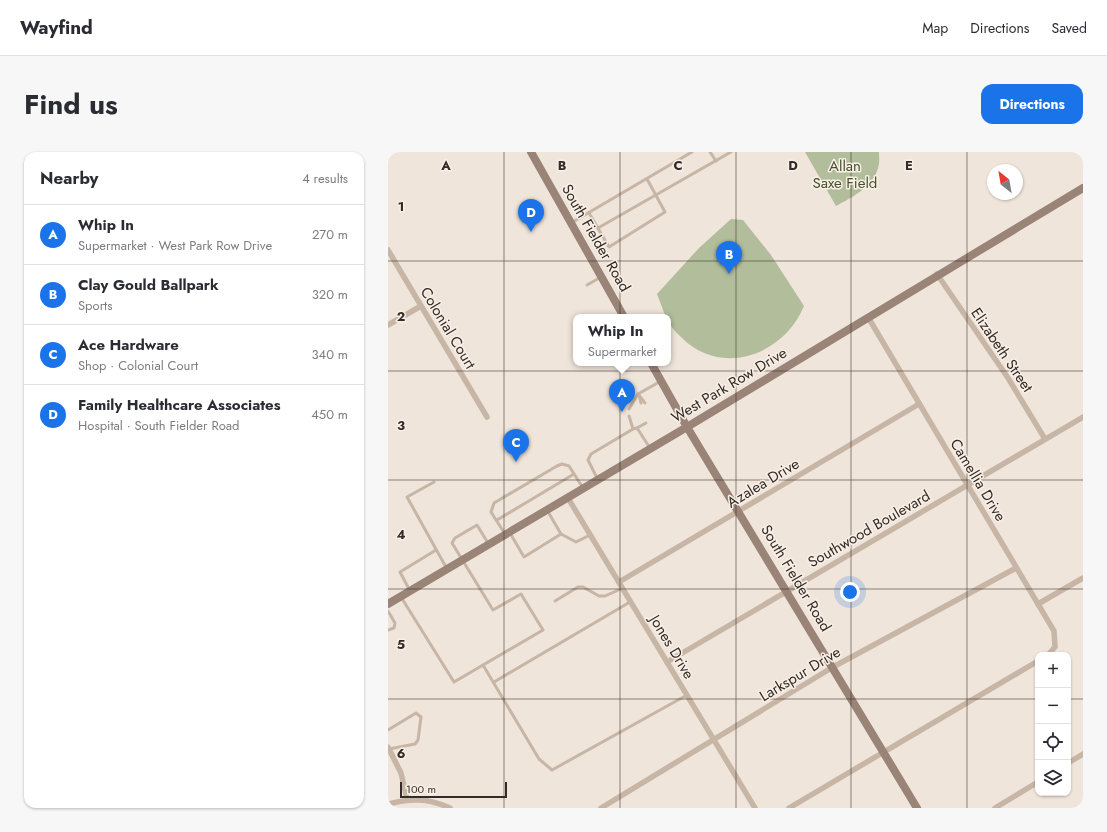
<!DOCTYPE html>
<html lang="en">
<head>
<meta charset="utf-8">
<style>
	:root { --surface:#fff; --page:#f7f7f7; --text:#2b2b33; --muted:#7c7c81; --line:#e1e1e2; --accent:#1a73e8 }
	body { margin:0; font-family:Jost,sans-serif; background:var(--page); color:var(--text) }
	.controls { position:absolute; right:12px; bottom:12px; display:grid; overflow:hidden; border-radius:8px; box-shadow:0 1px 3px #0004 }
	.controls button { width:36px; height:36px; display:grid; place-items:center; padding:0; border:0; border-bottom:1px solid var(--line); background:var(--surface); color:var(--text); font:20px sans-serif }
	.compass { position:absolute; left:599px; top:12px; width:36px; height:36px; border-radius:50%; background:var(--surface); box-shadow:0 1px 3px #0004; rotate:329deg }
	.scale { position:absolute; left:12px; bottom:10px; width:107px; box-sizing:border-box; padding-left:4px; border:2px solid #342b27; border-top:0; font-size:11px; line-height:14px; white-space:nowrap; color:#342b27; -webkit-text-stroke:3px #f8efe6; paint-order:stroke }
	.you { position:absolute; left:462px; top:440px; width:14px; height:14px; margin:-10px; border:3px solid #fff; border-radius:50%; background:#1a73e8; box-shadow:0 0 0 6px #1a73e833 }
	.badge { display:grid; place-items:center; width:26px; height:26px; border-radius:50%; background:var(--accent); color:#fff; font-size:13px; font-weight:700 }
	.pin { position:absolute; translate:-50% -33px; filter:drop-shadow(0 1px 2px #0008) }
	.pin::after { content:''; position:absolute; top:21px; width:14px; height:12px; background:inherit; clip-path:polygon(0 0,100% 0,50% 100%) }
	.popup { position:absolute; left:185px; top:162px; width:98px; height:52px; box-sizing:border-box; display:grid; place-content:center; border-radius:8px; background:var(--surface); filter:drop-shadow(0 1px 3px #0005); font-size:13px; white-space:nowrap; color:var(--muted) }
	.popup b { font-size:15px; color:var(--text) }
	.popup::after { content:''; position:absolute; left:50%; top:100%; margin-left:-8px; border:8px solid transparent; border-top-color:var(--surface) }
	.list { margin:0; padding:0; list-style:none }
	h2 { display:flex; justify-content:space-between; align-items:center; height:52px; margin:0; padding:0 16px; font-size:17px }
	h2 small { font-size:13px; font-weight:400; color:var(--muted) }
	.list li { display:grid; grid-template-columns:26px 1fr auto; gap:12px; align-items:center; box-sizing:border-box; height:60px; padding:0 16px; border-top:1px solid var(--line) }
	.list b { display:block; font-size:15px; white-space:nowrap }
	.list p { margin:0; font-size:13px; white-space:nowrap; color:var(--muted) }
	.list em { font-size:13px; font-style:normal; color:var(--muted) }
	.icon { flex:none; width:22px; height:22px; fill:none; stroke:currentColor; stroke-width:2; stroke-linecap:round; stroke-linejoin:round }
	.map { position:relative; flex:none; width:695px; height:656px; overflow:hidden; border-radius:12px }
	header { display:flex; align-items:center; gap:24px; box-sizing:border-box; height:56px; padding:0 20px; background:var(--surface); border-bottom:1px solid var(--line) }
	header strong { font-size:19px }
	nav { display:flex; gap:22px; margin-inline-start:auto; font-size:14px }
	.intro { display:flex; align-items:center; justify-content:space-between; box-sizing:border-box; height:96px; padding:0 24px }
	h1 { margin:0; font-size:28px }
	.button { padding:10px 18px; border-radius:12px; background:var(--accent); color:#fff; font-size:14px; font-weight:700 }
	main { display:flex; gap:24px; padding:0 24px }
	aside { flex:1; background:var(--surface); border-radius:12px; box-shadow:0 1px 3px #0004 }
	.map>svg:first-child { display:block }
	.green { fill:#b2be9b }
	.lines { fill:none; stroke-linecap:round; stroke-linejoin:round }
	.service { stroke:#c7b5a6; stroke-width:3 }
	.minor { stroke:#c7b5a6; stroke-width:5.5 }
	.secondary { stroke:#9a8478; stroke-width:8 }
	.grid { fill:none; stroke:#342b27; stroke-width:1; stroke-opacity:0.55 }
	.labels { text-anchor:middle; stroke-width:3; stroke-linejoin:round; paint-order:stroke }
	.park-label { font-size:15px; fill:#44512c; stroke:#f8efe6 }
	.street-label { font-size:15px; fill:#342b27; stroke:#f8efe6 }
	.grid-label { font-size:13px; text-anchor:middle; font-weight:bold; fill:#342b27; stroke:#f8efe6; stroke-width:3; stroke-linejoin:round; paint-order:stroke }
</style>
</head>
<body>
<header>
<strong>Wayfind</strong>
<nav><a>Map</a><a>Directions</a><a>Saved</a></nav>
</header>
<div class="intro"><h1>Find us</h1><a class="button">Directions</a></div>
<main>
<aside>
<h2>Nearby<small>4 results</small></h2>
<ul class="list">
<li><span class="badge">A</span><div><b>Whip In</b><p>Supermarket · West Park Row Drive</p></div><em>270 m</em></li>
<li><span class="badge">B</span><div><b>Clay Gould Ballpark</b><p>Sports</p></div><em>320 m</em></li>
<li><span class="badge">C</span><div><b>Ace Hardware</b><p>Shop · Colonial Court</p></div><em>340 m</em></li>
<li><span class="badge">D</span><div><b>Family Healthcare Associates</b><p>Hospital · South Fielder Road</p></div><em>450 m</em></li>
</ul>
</aside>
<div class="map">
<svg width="695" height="656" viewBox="0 0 695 656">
	<rect width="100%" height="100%" fill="#f0e5da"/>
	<g class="green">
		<path d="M417 0H491C491 5 492 11 490 16 485 35 463 46 448 54Z"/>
		<path d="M343 67 355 68 383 103 416 154C396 203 333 226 293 185 288 180 280 173 280 165L277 163 269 142 311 96Z"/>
	</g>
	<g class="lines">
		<g class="service">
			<path d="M322 0 328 9"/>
			<path d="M201 61 221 95 277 60 259 27"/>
			<path d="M183 71 304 0"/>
			<path d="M210 76 343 0"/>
			<path d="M199 133 213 125"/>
			<path d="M250 242 257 251"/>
			<path d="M251 243 253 251"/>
			<path d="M241 257 250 242 273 229"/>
			<path d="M241 264 245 277"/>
			<path d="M249 276 258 271"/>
			<path d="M210 328 200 308 203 302 245 277 249 276 262 296"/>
			<path d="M46 330 19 345 59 417"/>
			<path d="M109 368 186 322"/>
			<path d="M122 381 136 405 173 382 159 358"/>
			<path d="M117 382 103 360 106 351 169 314 174 312 181 314 195 336"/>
			<path d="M173 382 188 390 202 383"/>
			<path d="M21 437 12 420 48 398"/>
			<path d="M13 445 66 530 155 478 133 442 105 458 64 391 67 386 89 373 100 391"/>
			<path d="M167 449 190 435H195L211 444H217L235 436"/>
			<path d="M0 459 7 471 6 476 0 478"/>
			<path d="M95 513 151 607 164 618 299 543"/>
			<path d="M106 530 242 450"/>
			<path d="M0 578 28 561 33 565 30 588 27 592 1 597"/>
		</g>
		<g class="minor">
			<path d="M0 98 99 265"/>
			<path d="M549 122 620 226 657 287"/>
			<path d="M480 165 666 479 667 495 660 503"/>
			<path d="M0 173 33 154"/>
			<path d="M180 346 367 656"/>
			<path d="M231 430 531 252"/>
			<path d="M650 452 695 426"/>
			<path d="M279 510 695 265"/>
			<path d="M0 595 13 621 19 647"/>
			<path d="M680 611 695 602"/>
			<path d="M0 652C23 646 40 646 62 656"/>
			<path d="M213 656 445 515 628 416"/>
			<path d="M401 656 650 509"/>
			<path d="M607 656 650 630"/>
		</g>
		<g class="secondary">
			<path d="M143 0 236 165"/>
			<path d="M263 211 299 275 529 656"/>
			<path d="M0 452 299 275 695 36"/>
		</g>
	</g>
	<path class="grid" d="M116 0V656M232 0V656M348 0V656M463 0V656M579 0V656M0 109H695M0 219H695M0 328H695M0 437H695M0 547H650M680 547H695"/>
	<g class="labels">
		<g class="park-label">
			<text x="457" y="19">Allan<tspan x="457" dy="17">Saxe Field</tspan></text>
		</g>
		<g class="street-label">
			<text transform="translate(208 86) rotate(60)" y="5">South Fielder Road</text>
			<text transform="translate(60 176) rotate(59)" y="5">Colonial Court</text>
			<text transform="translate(614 198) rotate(56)" y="5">Elizabeth Street</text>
			<text transform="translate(341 233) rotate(-31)" y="5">West Park Row Drive</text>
			<text transform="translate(590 328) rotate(59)" y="5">Camellia Drive</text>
			<text transform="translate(375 331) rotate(-31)" y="5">Azalea Drive</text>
			<text transform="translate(481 377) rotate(-30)" y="5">Southwood Boulevard</text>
			<text transform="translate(408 426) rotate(59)" y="5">South Fielder Road</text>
			<text transform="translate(284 495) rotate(59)" y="5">Jones Drive</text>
			<text transform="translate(412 522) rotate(-31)" y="5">Larkspur Drive</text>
		</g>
	</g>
	<g class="grid-label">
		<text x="58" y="18">A</text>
		<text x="174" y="18">B</text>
		<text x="290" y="18">C</text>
		<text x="405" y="18">D</text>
		<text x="521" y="18">E</text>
		<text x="13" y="59">1</text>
		<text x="13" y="169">2</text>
		<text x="13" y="278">3</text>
		<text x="13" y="387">4</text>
		<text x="13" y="497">5</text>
		<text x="13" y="606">6</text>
	</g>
</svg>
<div class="controls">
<button>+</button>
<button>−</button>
<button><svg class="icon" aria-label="locate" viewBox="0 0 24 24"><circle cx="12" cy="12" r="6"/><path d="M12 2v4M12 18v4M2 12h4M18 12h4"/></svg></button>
<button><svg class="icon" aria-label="layers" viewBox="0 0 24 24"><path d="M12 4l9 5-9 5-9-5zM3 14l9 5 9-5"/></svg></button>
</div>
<svg class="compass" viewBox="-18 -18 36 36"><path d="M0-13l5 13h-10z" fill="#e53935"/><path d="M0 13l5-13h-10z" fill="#7c7c81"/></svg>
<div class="scale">100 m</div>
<div class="you"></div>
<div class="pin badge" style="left:234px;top:260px">A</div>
<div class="popup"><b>Whip In</b>Supermarket</div>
<div class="pin badge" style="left:341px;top:122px">B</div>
<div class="pin badge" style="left:128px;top:310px">C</div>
<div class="pin badge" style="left:143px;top:80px">D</div>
</div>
</main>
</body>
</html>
